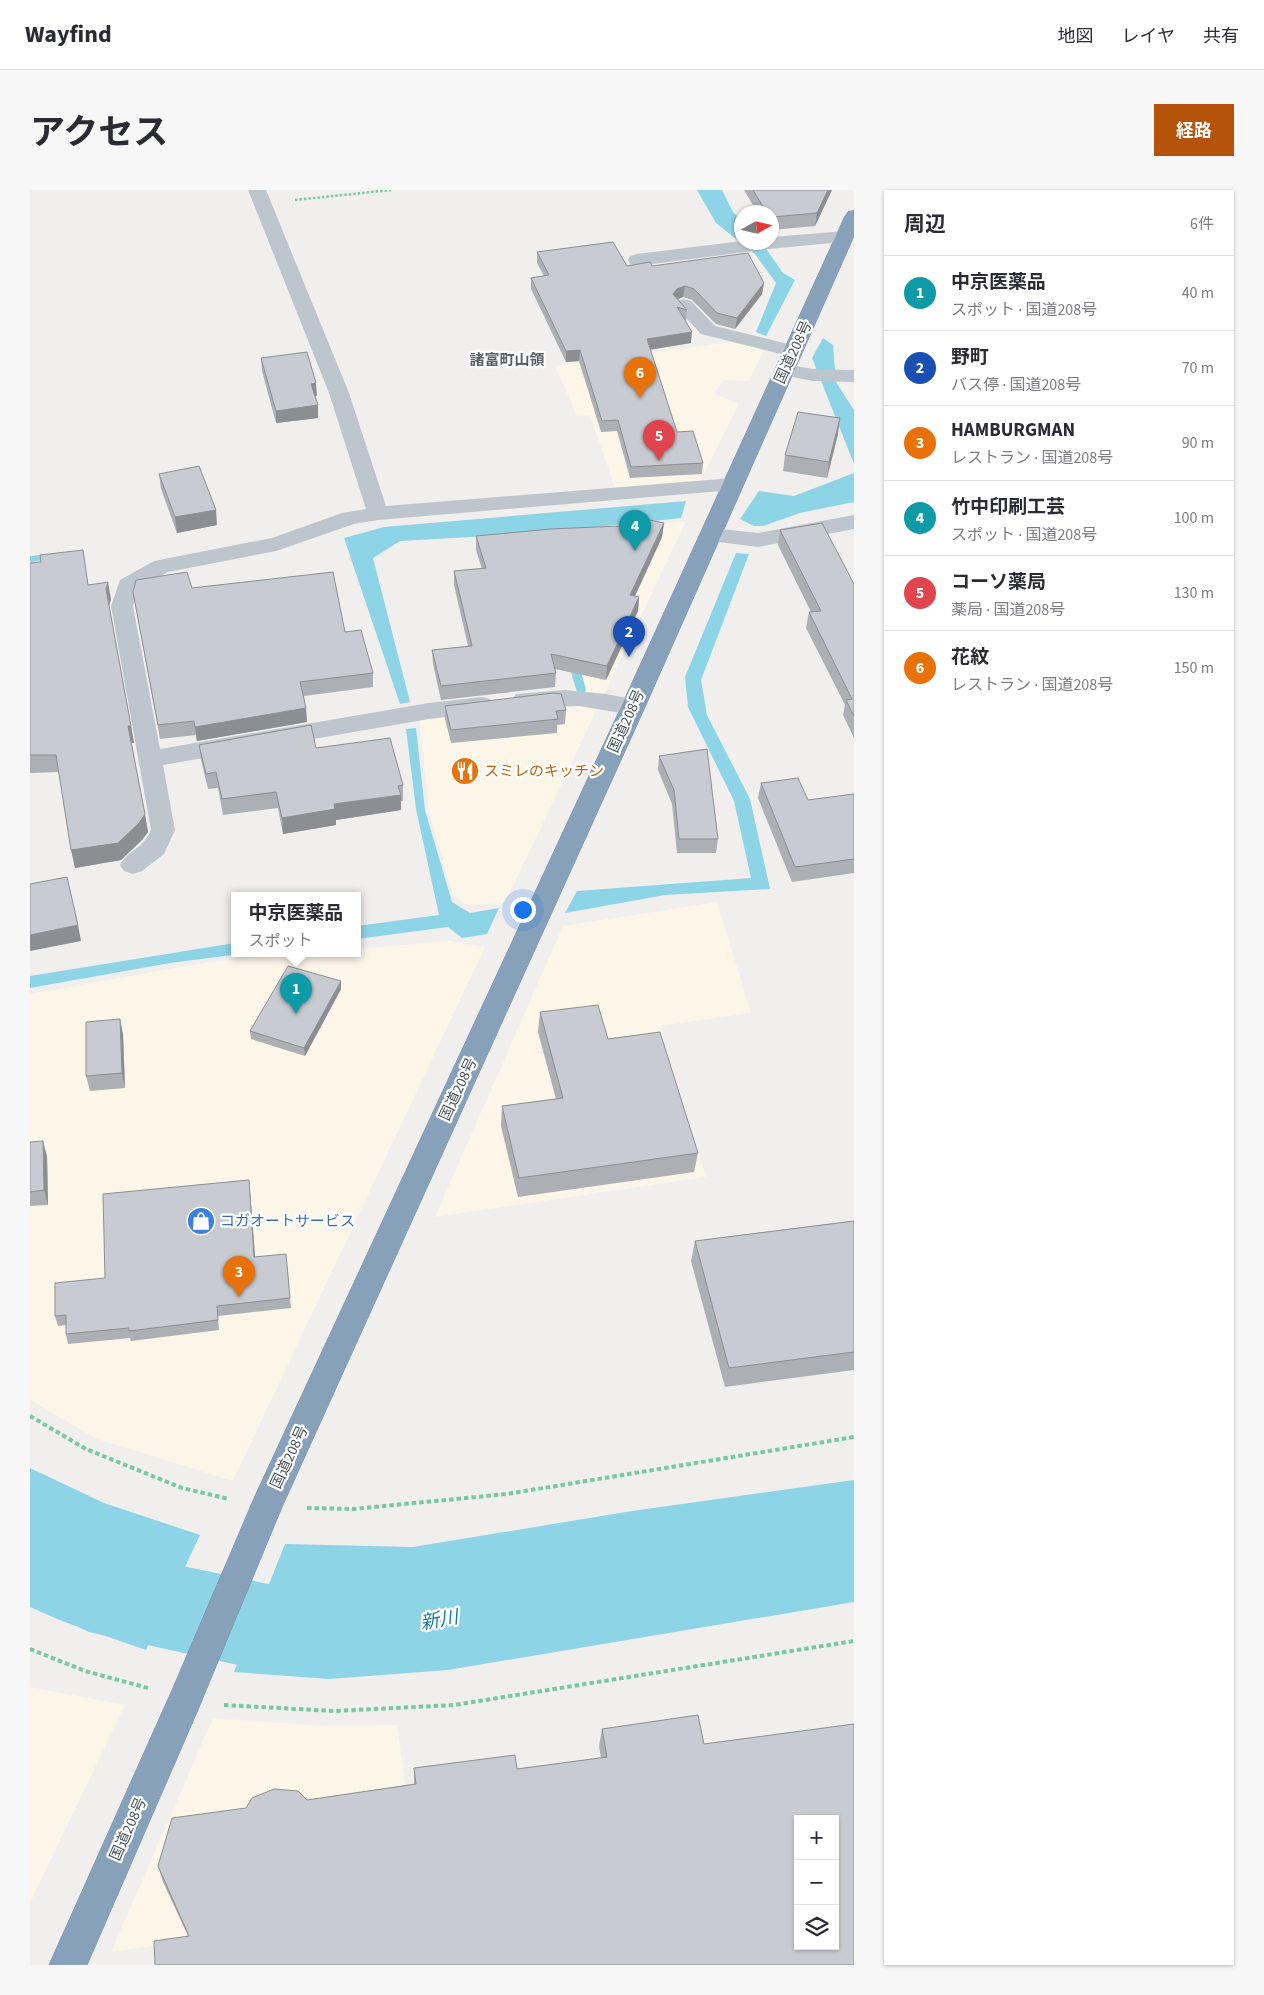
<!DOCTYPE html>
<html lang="ja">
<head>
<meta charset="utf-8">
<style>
	:root { --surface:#fff; --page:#f7f7f7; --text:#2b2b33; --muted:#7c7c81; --line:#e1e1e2; --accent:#b45309 }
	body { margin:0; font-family:"Source Sans 3","Noto Sans JP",sans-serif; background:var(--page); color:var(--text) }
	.controls { position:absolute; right:15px; bottom:15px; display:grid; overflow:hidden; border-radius:0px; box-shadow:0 1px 4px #0004 }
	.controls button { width:45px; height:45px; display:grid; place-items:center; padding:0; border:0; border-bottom:1px solid var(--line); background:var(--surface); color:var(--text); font:25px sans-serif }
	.compass { position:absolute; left:704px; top:15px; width:45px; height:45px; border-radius:50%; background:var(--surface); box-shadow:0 1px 4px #0004; rotate:82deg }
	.you { position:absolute; left:492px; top:719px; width:18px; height:18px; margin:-12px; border:4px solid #fff; border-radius:50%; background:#1a73e8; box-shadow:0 0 0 8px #1a73e833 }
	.badge { display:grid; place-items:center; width:32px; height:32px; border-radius:50%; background:var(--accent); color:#fff; font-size:16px; font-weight:700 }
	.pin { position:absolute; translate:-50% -41px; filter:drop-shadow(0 1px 2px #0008) }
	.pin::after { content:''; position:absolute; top:26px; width:18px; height:15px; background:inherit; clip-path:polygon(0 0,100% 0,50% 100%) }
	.popup { position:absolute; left:201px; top:702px; width:130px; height:65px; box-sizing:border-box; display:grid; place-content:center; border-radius:0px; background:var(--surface); filter:drop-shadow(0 1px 4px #0005); font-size:16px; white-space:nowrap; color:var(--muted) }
	.popup b { font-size:19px; color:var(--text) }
	.popup::after { content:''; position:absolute; left:50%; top:100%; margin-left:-10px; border:10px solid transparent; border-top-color:var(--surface) }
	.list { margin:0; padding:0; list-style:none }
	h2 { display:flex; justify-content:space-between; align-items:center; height:65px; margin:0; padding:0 20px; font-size:21px }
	h2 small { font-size:16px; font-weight:400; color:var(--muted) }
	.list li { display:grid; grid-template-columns:32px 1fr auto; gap:15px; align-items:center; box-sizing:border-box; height:75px; padding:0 20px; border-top:1px solid var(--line) }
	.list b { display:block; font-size:19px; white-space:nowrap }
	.list p { margin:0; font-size:16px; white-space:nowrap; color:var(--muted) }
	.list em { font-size:16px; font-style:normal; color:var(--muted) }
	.icon { flex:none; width:28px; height:28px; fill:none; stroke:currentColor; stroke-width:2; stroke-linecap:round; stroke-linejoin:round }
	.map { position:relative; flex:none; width:824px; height:1775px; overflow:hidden; border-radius:0px }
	header { display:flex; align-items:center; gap:30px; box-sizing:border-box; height:70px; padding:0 25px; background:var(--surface); border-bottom:1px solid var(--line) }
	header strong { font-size:24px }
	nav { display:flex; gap:28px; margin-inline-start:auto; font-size:18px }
	.intro { display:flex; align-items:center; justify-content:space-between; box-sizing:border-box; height:120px; padding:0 30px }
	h1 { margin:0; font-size:35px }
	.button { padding:12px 22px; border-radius:0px; background:var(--accent); color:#fff; font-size:18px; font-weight:700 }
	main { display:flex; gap:30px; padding:0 30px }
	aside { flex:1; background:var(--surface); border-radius:0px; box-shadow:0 1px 4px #0004 }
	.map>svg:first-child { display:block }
	.commercial { fill:#fbf6e8 }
	.water { fill:#8ed4e7 }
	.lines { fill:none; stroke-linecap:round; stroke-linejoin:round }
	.stream { fill:#8ed4e7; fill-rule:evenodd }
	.river { fill:#8ed4e7; fill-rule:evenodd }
	.highway-casing { stroke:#748ca7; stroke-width:1 }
	.path-far1 { stroke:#78c9a2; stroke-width:2.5; stroke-dasharray:2.5 2; stroke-linecap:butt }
	.path { stroke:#78c9a2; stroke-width:4; stroke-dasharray:4.5 3; stroke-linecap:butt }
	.minor { fill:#bdc6cd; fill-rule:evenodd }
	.highway { fill:#88a1bb; fill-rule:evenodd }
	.wall { fill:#acafb4 }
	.shaded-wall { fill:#8c8e92 }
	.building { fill:#c8cbd1; stroke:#8c8e92; fill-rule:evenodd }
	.labels { text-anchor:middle; stroke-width:4.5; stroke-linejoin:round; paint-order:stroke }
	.street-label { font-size:15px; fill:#47525b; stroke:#fff }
	.far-quarter-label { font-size:15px; font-weight:bold; fill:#5b5f63; stroke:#fff }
	.food-label { font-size:15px; fill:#c56008; stroke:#fff; text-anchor:start }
	.shop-label { font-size:15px; fill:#366cbe; stroke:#fff; text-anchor:start }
	.near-water-label { font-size:19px; font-style:italic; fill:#137e9b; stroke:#fff }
</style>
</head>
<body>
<header>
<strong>Wayfind</strong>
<nav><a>地図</a><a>レイヤ</a><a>共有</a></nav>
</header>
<div class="intro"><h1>アクセス</h1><a class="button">経路</a></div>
<main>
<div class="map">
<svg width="824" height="1775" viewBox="0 0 824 1775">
	<rect width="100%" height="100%" fill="#f1eeee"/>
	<g class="commercial">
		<path d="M701 152 734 160 719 191 693 190 685 204 709 214 671 290 585 298 560 225 547 226 525 176Z"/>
		<path d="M656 331 475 713 437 715 423 705 399 621 388 516 554 500 513 348Z"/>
		<path d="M687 712 721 823 630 836 676 987 405 1027 533 736Z"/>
		<path d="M419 751 455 757 203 1291 67 1249 0 1210V804L179 772 284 763H327V759Z"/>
		<path d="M0 1497 95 1515 0 1713Z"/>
		<path d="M183 1528 291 1536 367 1535 392 1716 81 1762Z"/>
	</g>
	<g class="water">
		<path d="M667 0H692L703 22 711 30 712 52 732 53 753 83 765 90 736 146 726 142 746 93 725 64 686 33Z"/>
		<path d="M793 148 803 155 806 192 824 220V274L782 168Z"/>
		<path d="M824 283V312L770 323 733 336H724L710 329 729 301 764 306Z"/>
		<path d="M656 311 651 328 509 343 370 351 343 368 380 512 370 514 314 348 354 337Z"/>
		<path d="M706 363 719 364 671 490 677 525 720 609 740 699 635 705 535 723 547 701 721 688 704 611 658 517 655 487Z"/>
		<path d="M386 538 395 620 422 712 440 723 469 718 457 744 432 748 418 737 327 749V736L409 725 386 619 376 539Z"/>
		<path d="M205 753V763H218L140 773 0 798V786Z"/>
		<path d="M0 1278 74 1313 170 1345 116 1460 32 1431 0 1417Z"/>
		<path d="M824 1290V1412L418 1480 299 1489 204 1482 255 1354 383 1357 602 1321Z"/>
	</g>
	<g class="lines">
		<g class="stream">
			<path d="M27 363 31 364V368L0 372V366Z"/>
			<path d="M542 465 547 468 556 499 555 502H547L546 499 537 468Z"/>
		</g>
		<path class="river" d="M0 1327 71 1359 253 1397 326 1395 358 1408 372 1439 358 1470 326 1483 253 1485 59 1442 0 1415Z"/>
		<defs>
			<path id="highway" d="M824 21V46L615 517 252 1317 167 1522 57 1775H19L143 1498 225 1306 591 517 815 26 818 22Z"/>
		</defs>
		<use href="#highway" class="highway-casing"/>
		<path class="path-far1" d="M265 10 361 0"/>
		<g class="path">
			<path d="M0 1226 56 1259 152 1298 199 1309"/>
			<path d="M277 1318 323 1319 477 1304 824 1247"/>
			<path d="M0 1459 55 1481 118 1498"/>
			<path d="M194 1515 304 1521 424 1515 824 1451"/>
		</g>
		<g class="minor">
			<path d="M218 0H236L319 203 356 316 703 288 710 289 714 294 710 299 703 300 348 330 324 334 246 361 138 382 108 399 103 416 130 559 399 513 452 507 460 509 464 515 460 521 452 523 399 529 133 575 145 640 134 664 112 681 103 684 94 681 90 675C99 659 112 660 121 640L81 416 90 390 124 371 242 348 312 323 336 319 299 203Z"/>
			<path d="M815 41 822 43 824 47 822 51 739 59 607 76 600 74 598 70 600 66 607 64 712 51 742 52V47Z"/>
			<path d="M654 109 661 111 685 136 770 157 773 161 770 165 763 167 671 144 644 115 647 111Z"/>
			<path d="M754 174 783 179 824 180V192L783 191 747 184 744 180 747 176Z"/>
			<path d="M824 325V339L728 357 673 350 670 345 673 340 681 338 728 343Z"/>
			<path d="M535 500 576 504 611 511 615 517 611 523 603 525 549 516 494 518 486 516 482 510 486 504Z"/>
		</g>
		<use href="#highway" class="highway"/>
	</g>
	<g class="wall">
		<path d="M714 0H802L785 36 742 40V22H727Z"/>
		<path d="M507 62 597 76H622L734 93 732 104 705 139 686 134 662 110 653 107 648 109 657 120 656 131 655 130 661 153 620 160 647 242 673 273 672 284 600 288 587 241 571 242 549 171 536 172 501 99V88L514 86 507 73Z"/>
		<path d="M231 168 287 206H285L288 215V228L246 233 232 181Z"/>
		<path d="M808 244 797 288 753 281 755 265Z"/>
		<path d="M129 284 187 335 147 343 131 299Z"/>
		<path d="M634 333 632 347 605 406 609 407 608 421 576 490 525 479 526 483 525 497 411 510 403 474 402 460 438 456 424 395V381L452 379 446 360V346Z"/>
		<path d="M750 340 824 394V548L813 525 815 515 776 438 779 422H781L748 355Z"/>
		<path d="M0 373 58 395 81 409 79 416 104 553H101L118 642 112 650 91 670 45 678 29 582 0 583Z"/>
		<path d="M162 398 315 442 343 483V497L274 506 277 532 167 551 166 545 130 549 103 402Z"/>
		<path d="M415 516 536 520 535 534 527 535V543L421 553 415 529Z"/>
		<path d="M169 555 286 558 373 595V611H371V620L306 630V635L253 644 248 618 193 625 188 598 178 599 171 570Z"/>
		<path d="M629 566 688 649 686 663H647L642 614 628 580Z"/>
		<path d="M731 593 778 610 824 604V683L762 692 728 608Z"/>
		<path d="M311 791V799L275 866 221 849 220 841Z"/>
		<path d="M510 822 578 849 668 963 664 982 488 1007 471 936 472 916 526 909 508 842Z"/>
		<path d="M93 844 95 898 60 901 56 886Z"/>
		<path d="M0 952 17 966 18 1015 0 1016Z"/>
		<path d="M219 990 225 1067 256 1064 261 1118 188 1126 189 1140 101 1151 100 1148 38 1154 36 1144V1135L28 1136 25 1126 75 1088Z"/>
		<path d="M824 1031V1180L695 1197 661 1071 665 1051Z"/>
		<path d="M572 1539 674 1554 158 1746 133 1692 128 1676 277 1610 384 1594V1578L487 1579 571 1568 569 1556Z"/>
	</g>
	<g class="shaded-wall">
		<path d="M798 0H802L785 36 787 23Z"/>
		<path d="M734 93 732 104 705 139 707 128Z"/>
		<path d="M655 96 653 107 646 110 643 104 647 99Z"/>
		<path d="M662 142 661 153 616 160 617 149Z"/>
		<path d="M550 160 549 171 536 172V161Z"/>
		<path d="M286 193 287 206H282L281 194Z"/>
		<path d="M288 215V228L246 233V221Z"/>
		<path d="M810 228 808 244 797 288 799 272Z"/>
		<path d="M186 320 187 335 147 343 145 327Z"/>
		<path d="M634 333 632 347 599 419 600 405Z"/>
		<path d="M78 392 81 409 79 416 76 399Z"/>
		<path d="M609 407 608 421 576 490 577 476Z"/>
		<path d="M276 518 277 532 167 551 165 537Z"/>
		<path d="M98 536H101L104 553H101Z"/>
		<path d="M371 605V620L306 630V635L253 644 252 628 304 614Z"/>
		<path d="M115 624 118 642 112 650 91 670 45 678 41 660Z"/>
		<path d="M48 735 51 751 0 761V745Z"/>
		<path d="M311 791V799L275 866 274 858Z"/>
		<path d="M90 829 93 844 95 898 92 883Z"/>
		<path d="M13 951 17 966 18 1015 14 1000Z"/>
		<path d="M219 990 220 1001 226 1078 224 1067Z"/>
	</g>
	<g class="building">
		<path d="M723 0H798L787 23 742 27V22H736Z"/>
		<path d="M583 52 597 76 620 72 622 76 718 63 734 93 707 128 687 123 664 99 655 96 647 99 643 104 657 120 647 117 662 142 617 149 647 242 663 241 673 273 601 277 588 230 572 231 550 160 536 161 501 88 519 85 507 62Z"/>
		<path d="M277 162 286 193 281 194 288 215 246 221 231 168Z"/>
		<path d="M768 222 810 228 799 272 755 265Z"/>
		<path d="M169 276 186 320 145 327 129 284Z"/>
		<path d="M596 325 634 333 600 405 609 407 577 476 521 464 526 483 411 496 402 460 442 456 424 381 456 378 446 346 521 339 590 336Z"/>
		<path d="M792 333 824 394V526L816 510 822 509 779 422 791 421 750 340Z"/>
		<path d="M53 360 58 395 78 392 76 399 101 536H98L115 624 109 633 88 653 41 660 26 565H0V373L11 372 10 365Z"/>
		<path d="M157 382 162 398 303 382 315 442 331 440 343 483 270 492 276 518 165 537 164 531 128 535 103 402 106 390Z"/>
		<path d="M523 503 531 504 536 520 526 521 528 529 421 540 415 516Z"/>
		<path d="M281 535 286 558 360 548 373 595 368 596 371 605 304 614 305 619 252 628 246 602 192 609 186 582 176 584 169 555Z"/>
		<path d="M677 559 688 649H649L644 600 629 566Z"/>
		<path d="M768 588 778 610 824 604V669L765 677 731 593Z"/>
		<path d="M37 687 48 735 0 745V694Z"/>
		<path d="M258 776 311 791 274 858 220 841Z"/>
		<path d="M568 815 578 849 630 842 668 963 489 988 472 916 533 908 510 822Z"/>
		<path d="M90 829 92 883 56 886V832Z"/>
		<path d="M13 951 14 1000 0 1002V952Z"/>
		<path d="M219 990 224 1067 256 1064 260 1108 187 1116 188 1130 99 1141V1138L36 1144V1125L25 1126V1093L75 1088 73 1004Z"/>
		<path d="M824 1031V1162L699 1178 665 1051Z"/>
		<path d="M668 1525 674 1554 824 1534V1775H125L124 1751 159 1746 128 1676 142 1628 216 1618 222 1608 244 1599 268 1601 277 1610 386 1594 384 1578 485 1565 487 1579 577 1567 572 1539ZM768 1629H805V1756H768Z"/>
	</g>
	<defs>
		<symbol id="restaurant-disc" viewBox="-11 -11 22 22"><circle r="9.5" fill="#e8710a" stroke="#fff"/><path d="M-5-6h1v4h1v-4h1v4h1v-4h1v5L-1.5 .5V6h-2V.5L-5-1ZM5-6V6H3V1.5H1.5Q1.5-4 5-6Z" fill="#fff"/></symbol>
		<symbol id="shop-disc" viewBox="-11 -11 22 22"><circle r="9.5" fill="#3f7fe0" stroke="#fff"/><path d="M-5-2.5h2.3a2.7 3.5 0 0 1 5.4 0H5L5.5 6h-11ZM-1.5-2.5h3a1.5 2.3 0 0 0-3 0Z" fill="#fff"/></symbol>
	</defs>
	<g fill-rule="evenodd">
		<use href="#restaurant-disc" x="419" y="565" width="32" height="32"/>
		<use href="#shop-disc" x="155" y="1015" width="32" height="32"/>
	</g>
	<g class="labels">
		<g class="street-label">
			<text transform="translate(763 162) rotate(-65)" y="5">国道208号</text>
			<text transform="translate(596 531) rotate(-66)" y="5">国道208号</text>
			<text transform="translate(428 899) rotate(-65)" y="5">国道208号</text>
			<text transform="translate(259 1267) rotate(-65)" y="5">国道208号</text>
			<text transform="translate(98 1639) rotate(-66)" y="5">国道208号</text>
		</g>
		<g class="far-quarter-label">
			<text x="477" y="175">諸富町山領</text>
		</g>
		<g class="food-label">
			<text x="454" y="586">スミレのキッチン</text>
		</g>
		<g class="shop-label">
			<text x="190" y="1036">コガオートサービス</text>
		</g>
		<g class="near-water-label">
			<text transform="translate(409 1429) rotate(-10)" y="7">新川</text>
		</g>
	</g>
</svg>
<div class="controls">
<button>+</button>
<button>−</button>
<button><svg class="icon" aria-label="layers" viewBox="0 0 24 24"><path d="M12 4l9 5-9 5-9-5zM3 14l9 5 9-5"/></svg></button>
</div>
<svg class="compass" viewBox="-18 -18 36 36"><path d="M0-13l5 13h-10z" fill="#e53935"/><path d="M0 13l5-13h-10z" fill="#7c7c81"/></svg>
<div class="you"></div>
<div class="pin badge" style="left:266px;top:824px;background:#0f9aa8">1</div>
<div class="popup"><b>中京医薬品</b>スポット</div>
<div class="pin badge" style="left:599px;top:467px;background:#1a4fb4">2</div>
<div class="pin badge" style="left:209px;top:1107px;background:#e8710a">3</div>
<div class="pin badge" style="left:605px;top:361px;background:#0f9aa8">4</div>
<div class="pin badge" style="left:629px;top:271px;background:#e0444e">5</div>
<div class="pin badge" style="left:610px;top:208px;background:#e8710a">6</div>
</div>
<aside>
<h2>周辺<small>6件</small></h2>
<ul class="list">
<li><span class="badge" style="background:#0f9aa8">1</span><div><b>中京医薬品</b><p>スポット · 国道208号</p></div><em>40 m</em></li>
<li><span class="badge" style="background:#1a4fb4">2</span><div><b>野町</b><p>バス停 · 国道208号</p></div><em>70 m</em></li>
<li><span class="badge" style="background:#e8710a">3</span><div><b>HAMBURGMAN</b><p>レストラン · 国道208号</p></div><em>90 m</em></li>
<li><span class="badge" style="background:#0f9aa8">4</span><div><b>竹中印刷工芸</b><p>スポット · 国道208号</p></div><em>100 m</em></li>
<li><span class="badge" style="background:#e0444e">5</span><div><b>コーソ薬局</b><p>薬局 · 国道208号</p></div><em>130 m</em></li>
<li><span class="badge" style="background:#e8710a">6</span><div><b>花紋</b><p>レストラン · 国道208号</p></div><em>150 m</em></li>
</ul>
</aside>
</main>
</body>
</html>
